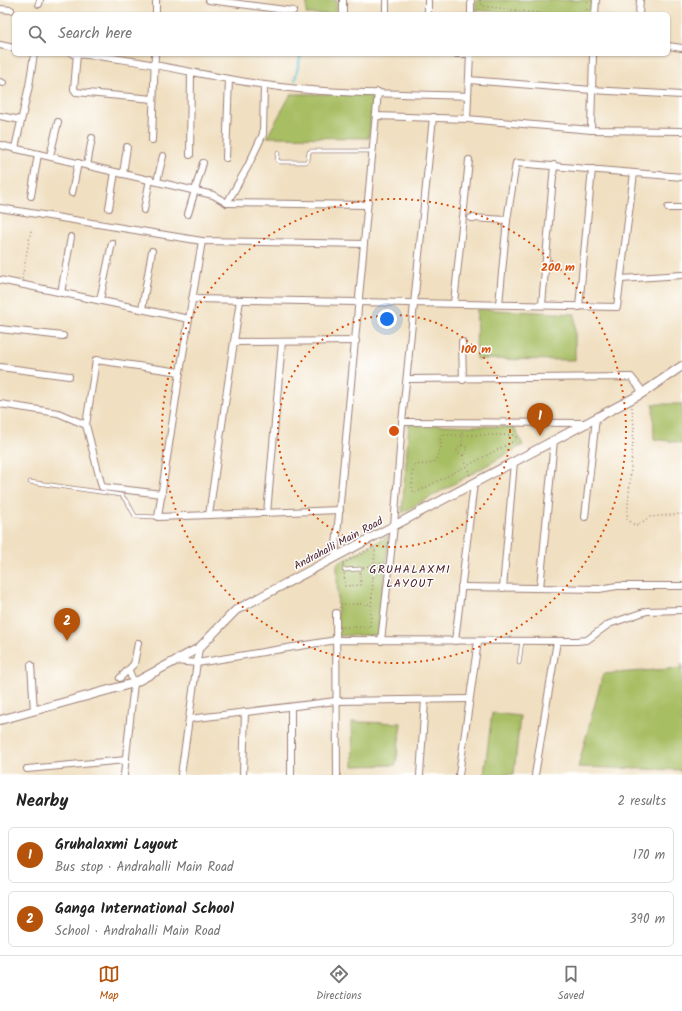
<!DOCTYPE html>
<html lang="en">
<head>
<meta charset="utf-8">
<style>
	:root { --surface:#fff; --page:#f2f2f2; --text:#222; --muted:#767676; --line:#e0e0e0; --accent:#b45309 }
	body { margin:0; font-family:Kalam,sans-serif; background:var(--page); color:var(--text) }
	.you { position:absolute; left:387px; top:319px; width:14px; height:14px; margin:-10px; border:3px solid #fff; border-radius:50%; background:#1a73e8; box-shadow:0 0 0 6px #1a73e833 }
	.badge { display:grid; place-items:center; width:26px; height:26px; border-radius:50%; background:var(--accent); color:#fff; font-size:13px; font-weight:700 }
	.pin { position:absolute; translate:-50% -33px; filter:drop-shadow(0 1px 2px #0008) }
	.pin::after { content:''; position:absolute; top:21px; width:14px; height:12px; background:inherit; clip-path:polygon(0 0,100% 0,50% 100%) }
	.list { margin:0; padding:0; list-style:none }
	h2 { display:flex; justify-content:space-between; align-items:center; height:52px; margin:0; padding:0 16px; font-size:17px }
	h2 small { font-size:13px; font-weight:400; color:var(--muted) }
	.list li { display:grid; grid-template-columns:26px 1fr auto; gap:12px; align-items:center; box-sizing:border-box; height:56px; margin:0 8px 8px; padding:0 8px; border:1px solid var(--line); border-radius:6px }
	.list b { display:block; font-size:15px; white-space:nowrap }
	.list p { margin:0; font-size:13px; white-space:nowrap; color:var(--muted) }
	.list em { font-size:13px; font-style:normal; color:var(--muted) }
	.icon { flex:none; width:22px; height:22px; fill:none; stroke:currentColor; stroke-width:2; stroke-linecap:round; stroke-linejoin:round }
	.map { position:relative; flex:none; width:682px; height:775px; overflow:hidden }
	.search { position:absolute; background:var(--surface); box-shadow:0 1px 3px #0004; left:12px; right:12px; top:12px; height:44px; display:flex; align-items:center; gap:10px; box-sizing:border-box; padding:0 14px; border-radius:6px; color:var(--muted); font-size:15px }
	.sheet { height:180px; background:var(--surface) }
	nav { display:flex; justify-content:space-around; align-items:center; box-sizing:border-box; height:56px; border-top:1px solid var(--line); background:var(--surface); font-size:11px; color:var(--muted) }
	nav a { display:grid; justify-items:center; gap:2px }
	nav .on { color:var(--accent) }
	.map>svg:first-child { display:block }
	.green { fill:#a8be63; stroke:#796e47 }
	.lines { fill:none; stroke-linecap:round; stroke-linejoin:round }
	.stream { stroke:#53bece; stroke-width:2.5 }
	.lane-casing { stroke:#9d7f76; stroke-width:4.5 }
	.street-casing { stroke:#9d7f76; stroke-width:8 }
	.secondary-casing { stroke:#9d7f76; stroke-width:10 }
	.path { stroke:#9d7f76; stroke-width:1.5; stroke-dasharray:1 3; stroke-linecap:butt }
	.lane { stroke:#fff; stroke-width:3 }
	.street { stroke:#fff; stroke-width:6 }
	.secondary { stroke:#fff; stroke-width:8 }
	.ring { fill:none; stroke:#d8530f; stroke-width:2; stroke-dasharray:2 4 }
	.labels { text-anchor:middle; stroke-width:3; stroke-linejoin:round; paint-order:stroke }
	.street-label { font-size:11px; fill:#4a1f2b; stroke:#fff }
	.neighbourhood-label { font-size:12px; letter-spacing:1px; fill:#4a1f2b; stroke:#fff }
	.centre { fill:#d8530f; stroke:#fff; stroke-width:2 }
	.ring-label { font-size:12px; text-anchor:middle; font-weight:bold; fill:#d8530f; stroke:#fff; stroke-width:3; stroke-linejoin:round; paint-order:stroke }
</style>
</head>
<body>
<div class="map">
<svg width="682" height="775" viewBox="0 0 682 775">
	<rect width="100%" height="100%" fill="#fff"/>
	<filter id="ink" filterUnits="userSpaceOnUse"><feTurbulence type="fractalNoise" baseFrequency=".025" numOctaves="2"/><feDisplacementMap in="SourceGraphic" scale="8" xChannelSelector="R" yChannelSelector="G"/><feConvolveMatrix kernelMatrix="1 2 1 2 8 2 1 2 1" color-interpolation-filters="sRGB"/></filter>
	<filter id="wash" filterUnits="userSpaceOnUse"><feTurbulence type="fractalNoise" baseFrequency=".012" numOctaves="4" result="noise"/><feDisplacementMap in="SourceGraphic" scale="16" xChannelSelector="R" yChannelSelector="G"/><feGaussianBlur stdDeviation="0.9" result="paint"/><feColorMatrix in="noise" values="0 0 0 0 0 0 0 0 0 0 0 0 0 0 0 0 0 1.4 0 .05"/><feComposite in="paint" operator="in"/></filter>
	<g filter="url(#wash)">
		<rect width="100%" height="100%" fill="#f0dfc0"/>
		<g class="green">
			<path d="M307 0H337L336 14H306Z"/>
			<path d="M476 0H592L591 14H522L476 10Z"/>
			<path d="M291 94H373L369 138 267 137Z"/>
			<path d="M477 309 575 314V360L476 359Z"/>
			<path d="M653 404H682V443L654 439Z"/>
			<path d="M409 424 514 427 523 445 402 513Z"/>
			<path d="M389 536 378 635 338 636 337 564Z"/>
			<path d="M682 663V775L681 770 578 767 603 674 681 668Z"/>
			<path d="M492 713 520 716 514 774 484 775Z"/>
			<path d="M352 722 401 723 396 765 353 766Z"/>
		</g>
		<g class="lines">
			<path class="stream" d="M295 80 301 54"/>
		</g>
	</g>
	<g filter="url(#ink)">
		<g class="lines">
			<defs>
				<g id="lane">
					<path d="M278 153 277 160 280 162H306L308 160 309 152 311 151H372"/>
					<path d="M30 482 121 495 128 503 135 516 157 517"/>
					<path d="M344 570 360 569"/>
					<path d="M519 663 522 641"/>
				</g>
				<g id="street">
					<path d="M209 0 293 11"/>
					<path d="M39 4 40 0"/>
					<path d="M0 9 11 10"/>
					<path d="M156 14V0"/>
					<path d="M343 14V0"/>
					<path d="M386 14V0"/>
					<path d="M428 14V0"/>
					<path d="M471 14V0"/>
					<path d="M595 14 596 0"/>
					<path d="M639 14 640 0"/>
					<path d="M0 45 14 48"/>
					<path d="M668 46 682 48"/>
					<path d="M73 54C138 58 201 76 265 85 332 95 401 93 468 96"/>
					<path d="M77 54 74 89 76 92 153 99"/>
					<path d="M457 54H470"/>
					<path d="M469 80 592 90 682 95"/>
					<path d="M0 82 3 83"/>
					<path d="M0 116 21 120"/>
					<path d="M376 116 467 119 591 130 682 131"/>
					<path d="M467 119 470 54"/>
					<path d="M591 130 593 54"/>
					<path d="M152 140 155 54"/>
					<path d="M0 145 213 195 227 203 367 205"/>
					<path d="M15 148 29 86 34 54"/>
					<path d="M190 155 191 72"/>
					<path d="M50 156 58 122"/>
					<path d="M226 158 229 79"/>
					<path d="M87 165 92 138"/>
					<path d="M123 174 127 147"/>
					<path d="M157 181 163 156"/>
					<path d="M72 193 78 163"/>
					<path d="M31 196 38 154"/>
					<path d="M227 203 248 166 263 134 264 85"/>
					<path d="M0 208 202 241 364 244"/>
					<path d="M109 208 115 172"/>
					<path d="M668 208H682"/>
					<path d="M144 210 150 179"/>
					<path d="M188 214 203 163"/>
					<path d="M471 218 507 220"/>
					<path d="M202 241 180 372 158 517 340 510"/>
					<path d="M621 279 682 275"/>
					<path d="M0 280 189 319"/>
					<path d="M61 293 71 237"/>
					<path d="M192 299 617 307 634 173"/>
					<path d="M100 300 112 243"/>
					<path d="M454 303 469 160"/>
					<path d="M499 304 507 220 516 163 682 177"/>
					<path d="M542 305 554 165"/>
					<path d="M579 307 592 169"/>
					<path d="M142 309 152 251"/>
					<path d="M0 329 63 336"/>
					<path d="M234 342 356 341"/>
					<path d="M462 342 463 380"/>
					<path d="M0 367 69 376"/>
					<path d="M408 379 631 377 640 388 641 394"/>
					<path d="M0 404 58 413 86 425"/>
					<path d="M402 422 585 423"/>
					<path d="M162 494 102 487 86 425 96 360 180 372"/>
					<path d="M267 513 282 342"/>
					<path d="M209 515 240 300"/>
					<path d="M585 517 596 418"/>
					<path d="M335 557 378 92"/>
					<path d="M461 587 599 589 617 586H682"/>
					<path d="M503 588 514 462"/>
					<path d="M540 588 554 440"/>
					<path d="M336 613 337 775"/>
					<path d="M381 641 394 526 402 422 433 117"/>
					<path d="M455 641 474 483"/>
					<path d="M175 661 197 663 336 640 577 641 587 640 609 624 647 611 682 610"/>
					<path d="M31 665 34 711"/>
					<path d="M120 678 134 664 138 643"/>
					<path d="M291 707V775"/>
					<path d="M189 719 336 701 469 699"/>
					<path d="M27 769 126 760"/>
					<path d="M124 775 134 683 129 671"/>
					<path d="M181 775 199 648"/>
					<path d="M243 775 245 712"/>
					<path d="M420 775 425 700"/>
					<path d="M459 775 478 641"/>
					<path d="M535 775 557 641"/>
				</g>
				<path id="secondary" d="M0 720 134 683 199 648 236 610 641 394 682 366"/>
			</defs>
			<use href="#lane" class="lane-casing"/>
			<use href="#street" class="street-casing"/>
			<use href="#secondary" class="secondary-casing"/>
			<g class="path">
				<path d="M480 0 482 6 546 14"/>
				<path d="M586 14 588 0"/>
				<path d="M22 279 31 230"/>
				<path d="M632 407 634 427 627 519 636 526 650 517 682 514"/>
				<path d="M440 435H513L516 437V440L415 493 412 490 413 465 429 464 435 461 441 448Z"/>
				<path d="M462 445 468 448 465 455H460L457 451 459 446 462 445V430"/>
				<path d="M463 455 470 476"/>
				<path d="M373 547 375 550 374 564 360 569 361 585 345 586 344 570 342 564Z"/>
				<path d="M340 608V604H371"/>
				<path d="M343 627H370L374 564 384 563"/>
			</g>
			<use href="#lane" class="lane"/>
			<use href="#street" class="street"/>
			<use href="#secondary" class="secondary"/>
		</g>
	</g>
	<g class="ring">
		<circle cx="394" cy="431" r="116"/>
		<circle cx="394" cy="431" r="232"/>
	</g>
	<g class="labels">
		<g class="street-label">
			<text transform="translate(338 543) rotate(-28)" y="4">Andrahalli Main Road</text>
		</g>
		<g class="neighbourhood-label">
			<text x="410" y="573">GRUHALAXMI<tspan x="410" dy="14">LAYOUT</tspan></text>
		</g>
	</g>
	<circle cx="394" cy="431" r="6" class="centre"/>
	<g class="ring-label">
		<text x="558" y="271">200 m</text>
		<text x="476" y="353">100 m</text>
	</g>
</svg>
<div class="you"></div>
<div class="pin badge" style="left:540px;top:436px">1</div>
<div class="pin badge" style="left:67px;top:641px">2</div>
<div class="search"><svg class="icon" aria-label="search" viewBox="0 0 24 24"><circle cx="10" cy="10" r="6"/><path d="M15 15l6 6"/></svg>Search here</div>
</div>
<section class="sheet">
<h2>Nearby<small>2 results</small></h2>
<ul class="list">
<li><span class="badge">1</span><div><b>Gruhalaxmi Layout</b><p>Bus stop · Andrahalli Main Road</p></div><em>170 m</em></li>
<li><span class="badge">2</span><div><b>Ganga International School</b><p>School · Andrahalli Main Road</p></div><em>390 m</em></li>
</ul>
</section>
<nav>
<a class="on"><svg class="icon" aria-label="map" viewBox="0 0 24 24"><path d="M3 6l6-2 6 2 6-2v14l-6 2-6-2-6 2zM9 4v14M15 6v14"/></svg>Map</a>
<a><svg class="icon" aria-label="directions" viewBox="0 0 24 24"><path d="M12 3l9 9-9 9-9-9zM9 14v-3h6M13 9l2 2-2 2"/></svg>Directions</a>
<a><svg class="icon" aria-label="saved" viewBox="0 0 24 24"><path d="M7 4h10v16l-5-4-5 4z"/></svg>Saved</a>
</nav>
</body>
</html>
